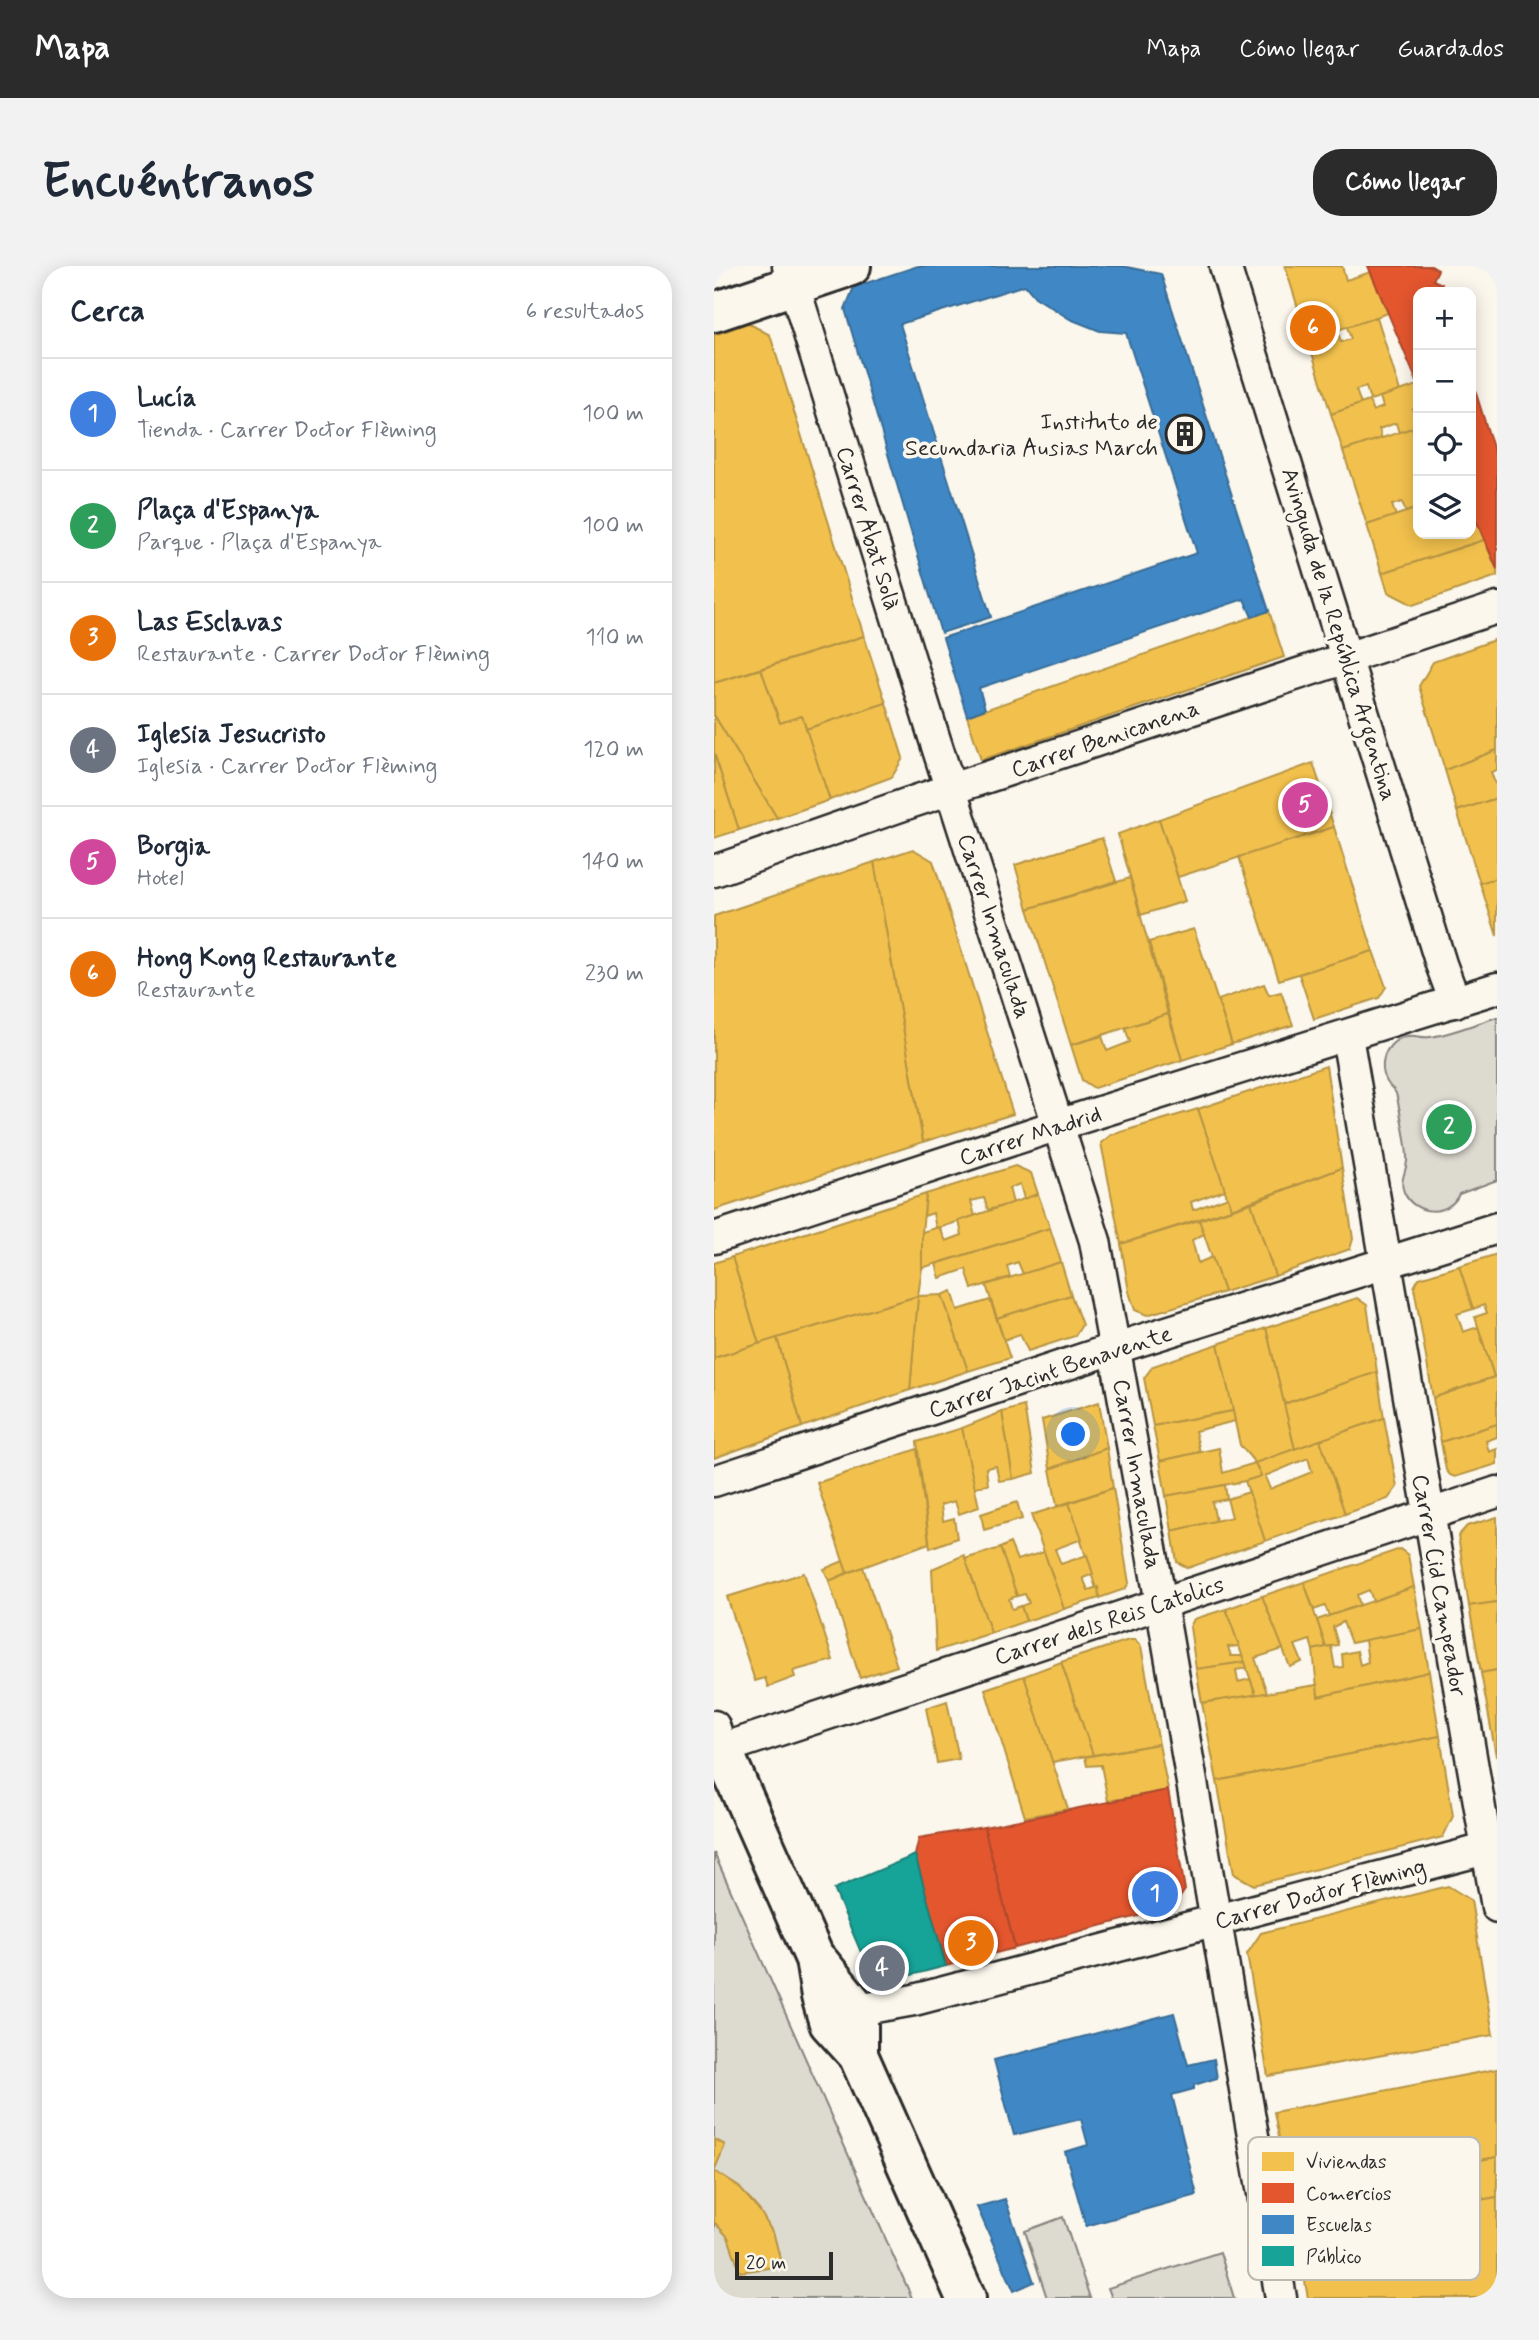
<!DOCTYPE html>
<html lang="es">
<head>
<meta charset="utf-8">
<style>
	:root { --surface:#fff; --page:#f2f2f3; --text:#1f2937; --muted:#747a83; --line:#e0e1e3; --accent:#2b2b2b }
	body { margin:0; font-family:Mynerve,sans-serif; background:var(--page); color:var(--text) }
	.controls { position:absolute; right:21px; top:21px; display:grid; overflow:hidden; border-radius:14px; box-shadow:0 4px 18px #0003 }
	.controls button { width:63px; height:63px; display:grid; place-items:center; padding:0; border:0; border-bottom:2px solid var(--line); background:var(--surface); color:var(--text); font:35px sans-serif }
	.scale { position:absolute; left:21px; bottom:18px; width:98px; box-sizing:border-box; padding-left:7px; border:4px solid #2b2b2b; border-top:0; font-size:19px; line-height:24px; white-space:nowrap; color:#2b2b2b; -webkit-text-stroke:5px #fbf7ec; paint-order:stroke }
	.you { position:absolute; left:360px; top:1169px; width:24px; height:24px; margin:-18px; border:5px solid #fff; border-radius:50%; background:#1a73e8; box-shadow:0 0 0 10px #1a73e833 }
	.badge { display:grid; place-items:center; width:46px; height:46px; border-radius:50%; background:var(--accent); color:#fff; font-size:23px; font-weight:700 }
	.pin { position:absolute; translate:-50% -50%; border:4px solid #fff; box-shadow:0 2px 7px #0006 }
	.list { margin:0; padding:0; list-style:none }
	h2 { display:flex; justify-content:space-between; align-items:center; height:91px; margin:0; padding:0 28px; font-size:30px }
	h2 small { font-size:23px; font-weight:400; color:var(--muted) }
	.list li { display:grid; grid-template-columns:46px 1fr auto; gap:21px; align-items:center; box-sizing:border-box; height:112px; padding:0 28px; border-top:2px solid var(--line) }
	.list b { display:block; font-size:26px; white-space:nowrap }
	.list p { margin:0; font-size:23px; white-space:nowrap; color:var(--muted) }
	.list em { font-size:23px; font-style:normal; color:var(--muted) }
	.icon { flex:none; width:38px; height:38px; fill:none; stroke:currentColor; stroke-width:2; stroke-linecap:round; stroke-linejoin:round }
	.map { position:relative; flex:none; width:783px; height:2032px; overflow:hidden; border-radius:28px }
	header { display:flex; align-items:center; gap:42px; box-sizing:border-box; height:98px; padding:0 35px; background:var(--accent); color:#fff }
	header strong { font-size:33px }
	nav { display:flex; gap:38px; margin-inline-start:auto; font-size:24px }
	.intro { display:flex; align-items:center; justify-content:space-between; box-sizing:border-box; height:168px; padding:0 42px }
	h1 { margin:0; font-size:49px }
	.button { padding:18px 32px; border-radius:28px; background:var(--accent); color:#fff; font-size:24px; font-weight:700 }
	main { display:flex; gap:42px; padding:0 42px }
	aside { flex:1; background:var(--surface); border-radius:28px; box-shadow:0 4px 18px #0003 }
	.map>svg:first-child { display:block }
	.green { fill:#dddad0; stroke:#84827e; stroke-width:2 }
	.homes { fill:#f2c14e; stroke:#b69444; stroke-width:2; fill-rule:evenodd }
	.shops { fill:#e4572e; stroke:#ac4a2d; stroke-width:2 }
	.schools { fill:#3f88c5; stroke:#396c97; stroke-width:2 }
	.public { fill:#17a398; stroke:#1d7f77; stroke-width:2 }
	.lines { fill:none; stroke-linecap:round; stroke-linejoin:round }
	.street-casing { stroke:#2b2b2b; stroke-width:35 }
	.secondary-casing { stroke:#2b2b2b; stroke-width:44 }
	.street { stroke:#fbf7ec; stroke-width:30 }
	.secondary { stroke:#fbf7ec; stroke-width:38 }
	.labels { text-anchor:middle; stroke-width:7; stroke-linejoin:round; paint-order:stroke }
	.poi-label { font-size:23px; fill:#2b2b2b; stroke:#fbf7ec; text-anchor:end }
	.street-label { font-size:23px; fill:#2b2b2b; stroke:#fbf7ec }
	.key { fill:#fbf7ec; stroke:#bdbab2; stroke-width:2 }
	.key-label { font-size:19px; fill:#2b2b2b }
</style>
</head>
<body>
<header>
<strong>Mapa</strong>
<nav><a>Mapa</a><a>Cómo llegar</a><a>Guardados</a></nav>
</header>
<div class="intro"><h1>Encuéntranos</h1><a class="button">Cómo llegar</a></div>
<main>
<aside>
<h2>Cerca<small>6 resultados</small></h2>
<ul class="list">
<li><span class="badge" style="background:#3f7fe0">1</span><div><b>Lucía</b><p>Tienda · Carrer Doctor Flèming</p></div><em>100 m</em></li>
<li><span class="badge" style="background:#2e9e5b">2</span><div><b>Plaça d'Espanya</b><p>Parque · Plaça d'Espanya</p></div><em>100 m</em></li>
<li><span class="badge" style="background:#e8710a">3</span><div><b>Las Esclavas</b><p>Restaurante · Carrer Doctor Flèming</p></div><em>110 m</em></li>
<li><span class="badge" style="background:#6b7280">4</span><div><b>Iglesia Jesucristo</b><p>Iglesia · Carrer Doctor Flèming</p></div><em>120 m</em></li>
<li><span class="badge" style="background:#d1479c">5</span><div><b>Borgia</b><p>Hotel</p></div><em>140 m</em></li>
<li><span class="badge" style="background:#e8710a">6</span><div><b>Hong Kong Restaurante</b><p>Restaurante</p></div><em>230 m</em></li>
</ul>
</aside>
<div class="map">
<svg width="783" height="2032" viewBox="0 0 783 2032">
	<rect width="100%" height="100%" fill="#fbf7ec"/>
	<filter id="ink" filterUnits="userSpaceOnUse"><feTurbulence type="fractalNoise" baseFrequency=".0143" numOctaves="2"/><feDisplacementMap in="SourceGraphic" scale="14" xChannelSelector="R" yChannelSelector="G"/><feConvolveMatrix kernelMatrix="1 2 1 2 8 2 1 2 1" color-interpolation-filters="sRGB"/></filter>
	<g filter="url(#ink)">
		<g class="green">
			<path d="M783 751V914L745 928C735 951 700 950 690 926 685 915 692 907 693 895 694 881 686 847 683 831 682 824 679 824 675 819 666 807 667 790 677 779 681 775 685 772 690 771 700 767 707 773 716 771 735 769 763 757 783 751Z"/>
			<path d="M0 1587 198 2032H0Z"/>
			<path d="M349 1951 376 2032H333L311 1965Z"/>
			<path d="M506 1986 520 2032H398L394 2022Z"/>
		</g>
		<g class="homes">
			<path d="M571 0H628L632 14 657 6 674 47 594 74Z"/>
			<path d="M663 51 686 125 656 134 652 121 642 124 647 138 617 148 594 74 623 64 627 76 637 73 633 61Z"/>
			<path d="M34 57 56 69 150 370 0 417V69Z"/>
			<path d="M704 119V141L699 143 704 160 685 167 682 157 665 163 668 173 629 185 617 148 655 135 659 145 669 141 666 131Z"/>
			<path d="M698 162 704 181V242L692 246 688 236 678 239 682 250 653 259 629 185Z"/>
			<path d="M704 242V268H757V242L770 274 668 307 653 259Z"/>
			<path d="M770 274 783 303V310L699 339 674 326 668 307Z"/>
			<path d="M555 345 570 391 267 494 253 450Z"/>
			<path d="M150 370 172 437 92 463 88 450 66 457 47 403Z"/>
			<path d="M783 373V484L731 504 705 420 719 396Z"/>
			<path d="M47 403 66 457 88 450 116 534 63 552 0 449V417Z"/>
			<path d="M172 437 189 492 178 511 116 534 92 463Z"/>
			<path d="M0 449 63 552 25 564 0 487Z"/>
			<path d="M783 484V504L777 506 781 517 783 516V532L743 545 731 504Z"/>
			<path d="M0 487 25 564 0 572Z"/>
			<path d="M599 497 620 561 464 611 445 553Z"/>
			<path d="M783 532V612L766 617 743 545Z"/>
			<path d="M445 553 471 635 427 649 404 568Z"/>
			<path d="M620 561 659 685 565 714 525 591Z"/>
			<path d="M388 572 402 615 314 643 301 599Z"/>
			<path d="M199 583 219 595 299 848 209 876 160 596Z"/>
			<path d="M160 596 209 876 0 944V650Z"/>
			<path d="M416 612 454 748 357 779 314 643Z"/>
			<path d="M783 612V670L766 617Z"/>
			<path d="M480 663 518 778 468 794 435 676Z"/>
			<path d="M659 685 672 721 665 732 600 753 585 708Z"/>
			<path d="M550 718 555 729 567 726 579 759 518 778 504 734Z"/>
			<path d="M454 748 468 794 380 822 368 814 357 779 388 770 393 785 416 776 411 762Z"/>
			<path d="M612 800 628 902 517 943 484 843Z"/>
			<path d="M484 843 511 924 477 936 479 944 514 931 517 943 407 978 387 877 397 869Z"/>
			<path d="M301 900 317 907 324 928 310 933 306 918 295 922 299 937 274 944 270 932 257 935 261 950 222 963 219 947 210 950 212 928Z"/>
			<path d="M628 902 639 973 636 983 561 1010 537 937Z"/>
			<path d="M212 928 208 966V1002L204 1030 45 1078 18 991Z"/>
			<path d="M324 928 336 962 208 1002V966L225 961 232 975 248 969 245 955Z"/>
			<path d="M537 937 561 1010 510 1026 485 954Z"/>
			<path d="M485 954 490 968 478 974 484 997 498 991 510 1026 433 1049 421 1044 415 1026 407 978Z"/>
			<path d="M336 962 347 996 309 1008 304 996 293 1000 296 1011 258 1023 252 1003 226 1012 222 998Z"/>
			<path d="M783 988V1110L780 1111 761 1051 773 1047 770 1039 759 1043 745 1000Z"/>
			<path d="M18 991 45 1078 0 1092V997Z"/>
			<path d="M347 996 357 1029 283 1052 272 1019Z"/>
			<path d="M745 1000 759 1043 743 1048 749 1066 764 1061 780 1111 719 1132 700 1021 705 1012Z"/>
			<path d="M238 1025 244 1044 276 1034 296 1092 254 1105 228 1029Z"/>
			<path d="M228 1029 254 1105 196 1124 204 1030Z"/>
			<path d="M357 1029 368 1059 361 1070 314 1085 306 1068 290 1074 283 1052Z"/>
			<path d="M204 1030 196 1124 88 1161 63 1072Z"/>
			<path d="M643 1032 653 1039 663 1106 570 1138 552 1062Z"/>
			<path d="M552 1062 581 1183 541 1197 526 1179 504 1078Z"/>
			<path d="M63 1072 88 1161 0 1192V1092Z"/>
			<path d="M504 1078 519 1145 439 1160 430 1112 439 1100Z"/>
			<path d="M663 1106 670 1152 581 1183 570 1138Z"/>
			<path d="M783 1110V1158L727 1176 719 1132Z"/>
			<path d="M385 1136 393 1182 336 1203 328 1154Z"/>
			<path d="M310 1140 321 1207 299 1213 288 1146Z"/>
			<path d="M519 1145 521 1155 481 1165 486 1186 446 1195 439 1160Z"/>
			<path d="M288 1146 299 1213 285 1215 282 1200 272 1202 274 1219 260 1221 248 1162Z"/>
			<path d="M670 1152 683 1221 674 1233 631 1248 606 1174Z"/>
			<path d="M783 1158V1171L772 1175 775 1186 783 1183V1198L741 1211 736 1209 732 1204 727 1176Z"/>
			<path d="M248 1162 265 1241 245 1248 241 1235 227 1239 229 1255 240 1252 243 1272 216 1282 203 1176Z"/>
			<path d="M606 1174 631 1248 551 1275 531 1215 547 1210 541 1197ZM594 1192 598 1206 556 1223 551 1210Z"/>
			<path d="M393 1182 399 1222 343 1240 336 1203Z"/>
			<path d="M505 1182 509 1207 541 1197 547 1210 531 1215 452 1230 446 1195Z"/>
			<path d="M203 1183 215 1277 133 1307 103 1217Z"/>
			<path d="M511 1219 513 1233 498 1236 502 1255 458 1265 452 1230Z"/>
			<path d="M399 1222 415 1317 411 1323 385 1332 355 1237Z"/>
			<path d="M535 1226 551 1275 474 1302 463 1296 458 1265 518 1251 513 1233Z"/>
			<path d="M303 1236 308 1253 270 1264 267 1248Z"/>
			<path d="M355 1237 368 1273 341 1283 347 1298 373 1289 379 1308 369 1312 374 1324 384 1321 385 1332 350 1343 317 1249Z"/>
			<path d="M783 1251V1336L755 1340 744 1270 753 1260Z"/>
			<path d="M296 1277 303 1294 330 1286 350 1343 312 1355 307 1340 315 1337 311 1328 303 1330 286 1282Z"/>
			<path d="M286 1282 303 1330 295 1333 298 1343 307 1340 312 1355 277 1367 251 1293Z"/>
			<path d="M686 1283 694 1289 700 1321 659 1335 655 1324 643 1329 646 1339 615 1350 611 1340 600 1344 590 1316Z"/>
			<path d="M250 1289 277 1367 222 1385 218 1303Z"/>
			<path d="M129 1295 133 1307 115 1315 110 1303Z"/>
			<path d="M149 1301 183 1400 146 1412 115 1315Z"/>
			<path d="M90 1307 119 1394 79 1405 81 1411 54 1421 51 1412 41 1415 13 1331Z"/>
			<path d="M590 1316 612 1381 599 1384 596 1374 581 1379 588 1396 576 1401 548 1330Z"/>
			<path d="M700 1321 708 1363 637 1377 629 1356 619 1361 624 1379 612 1381 603 1354Z"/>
			<path d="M548 1330 569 1383 541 1392 553 1427 542 1429 512 1343Z"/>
			<path d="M783 1336V1404L767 1407 755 1340Z"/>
			<path d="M512 1343 525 1380 514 1381 517 1390H528L531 1396 482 1403 476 1361 480 1353Z"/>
			<path d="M708 1363 715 1406 604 1431 599 1384 617 1380 621 1402 629 1401 628 1388 643 1385 646 1399 654 1396 651 1374Z"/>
			<path d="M415 1374H421L427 1380 445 1478 379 1489 347 1396Z"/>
			<path d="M347 1396 379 1489 338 1496 310 1410Z"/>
			<path d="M531 1396 533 1402 522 1404 524 1416 536 1413 542 1429 488 1437 482 1403Z"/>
			<path d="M783 1404V1490H782L767 1407Z"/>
			<path d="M715 1406 726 1470 503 1515 488 1437 603 1419 604 1431Z"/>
			<path d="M310 1410 354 1543 311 1551 271 1423Z"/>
			<path d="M233 1435 245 1493 223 1497 212 1442Z"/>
			<path d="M726 1470 739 1550 729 1571 540 1619 520 1608 503 1515Z"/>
			<path d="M445 1478 454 1524 394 1535 387 1499 373 1500 371 1491Z"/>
			<path d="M734 1620 757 1634 779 1769 554 1810 533 1688 547 1667Z"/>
			<path d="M783 1803V1891L720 1903 716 1882 648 1894 651 1910 575 1924 560 1846Z"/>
			<path d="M0 1873 11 1879 0 1905Z"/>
			<path d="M783 1891V1931L769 1934 765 1918 711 1928 707 1905Z"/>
			<path d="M0 1905 25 1921 46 1945 60 1969 68 2000 26 2006 14 1971 0 1956Z"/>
			<path d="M783 1931V2032H594L582 1966Z"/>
		</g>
		<g class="shops">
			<path d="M654 0H717L724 4 719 14 728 18 724 26H704V118Z"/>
			<path d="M757 111 783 195V303L757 242Z"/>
			<path d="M454 1524 471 1624 459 1641 301 1682 270 1561Z"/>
			<path d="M270 1561 301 1682 232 1700 201 1589 205 1572Z"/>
		</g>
		<g class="schools">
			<path d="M204 0H408L447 8 555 345 538 351 530 333 265 422 271 443 253 450 229 372 483 287 412 67 386 65 356 53 321 31 311 19 186 58 277 351 227 367 131 43 140 21Z"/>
			<path d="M460 1747 474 1799 500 1793 503 1812 480 1819V1823L458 1829 483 1929 372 1960 351 1886 374 1879 367 1853 300 1869 280 1794Z"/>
			<path d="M291 1933 320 2016 300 2025 263 1941Z"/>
		</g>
		<path class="public" d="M201 1589 232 1700 178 1714 155 1705 120 1623Z"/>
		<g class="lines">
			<defs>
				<g id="street">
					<path d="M74 0 220 471 381 975 447 1337 567 2032"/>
					<path d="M511 0 727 698 741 736"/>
					<path d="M0 605 195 537 783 342"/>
					<path d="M633 770 672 997 783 962"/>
					<path d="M0 972 344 859 783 722"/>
					<path d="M0 1215 402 1082 672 997 783 1641"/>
					<path d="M0 1460 8 1483 783 1226"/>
					<path d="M144 1744 200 1734 783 1580"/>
				</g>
				<g id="secondary">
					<path d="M0 46 137 0"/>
					<path d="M8 1483 101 1693 107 1730 115 1757 144 1789 252 2032"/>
					<path d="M105 1696 144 1744V1789"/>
				</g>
			</defs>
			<use href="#street" class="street-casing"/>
			<use href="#secondary" class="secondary-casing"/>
			<use href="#street" class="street"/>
			<use href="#secondary" class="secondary"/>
		</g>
	</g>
	<defs>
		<symbol id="building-ring" viewBox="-11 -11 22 22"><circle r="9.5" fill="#fbf7ec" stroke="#2b2b2b" stroke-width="1.5"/><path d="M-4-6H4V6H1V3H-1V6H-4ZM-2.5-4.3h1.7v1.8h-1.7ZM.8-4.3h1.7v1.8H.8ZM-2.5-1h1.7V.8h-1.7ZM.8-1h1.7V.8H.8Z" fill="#2b2b2b"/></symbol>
	</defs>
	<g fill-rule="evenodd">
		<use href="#building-ring" x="449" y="146" width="44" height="44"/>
	</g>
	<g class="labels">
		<g class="poi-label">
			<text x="444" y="163">Instituto de<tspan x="444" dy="26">Secundaria Ausias March</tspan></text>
		</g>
		<g class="street-label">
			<text transform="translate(155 262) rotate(73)" y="8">Carrer Abat Solà</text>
			<text transform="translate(626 368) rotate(73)" y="8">Avinguda de la República Argentina</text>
			<text transform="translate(391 472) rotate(-19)" y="8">Carrer Benicanena</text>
			<text transform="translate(281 660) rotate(72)" y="8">Carrer Inmaculada</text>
			<text transform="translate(316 869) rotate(-18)" y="8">Carrer Madrid</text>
			<text transform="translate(336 1105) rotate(-18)" y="8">Carrer Jacint Benavente</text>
			<text transform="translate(424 1208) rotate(80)" y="8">Carrer Inmaculada</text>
			<text transform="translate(726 1319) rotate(80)" y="8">Carrer Cid Campeador</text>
			<text transform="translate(395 1354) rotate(-18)" y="8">Carrer dels Reis Catolics</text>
			<text transform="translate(606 1627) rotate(-15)" y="8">Carrer Doctor Flèming</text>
		</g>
	</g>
	<rect x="534" y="1871" width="232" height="143" rx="10" class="key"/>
	<rect x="548" y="1886" width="32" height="19" fill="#f2c14e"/>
	<rect x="548" y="1917" width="32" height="20" fill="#e4572e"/>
	<rect x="548" y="1949" width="32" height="19" fill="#3f88c5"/>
	<rect x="548" y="1980" width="32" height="20" fill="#17a398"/>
	<g class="key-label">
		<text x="592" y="1902">Viviendas</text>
		<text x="592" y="1934">Comercios</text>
		<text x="592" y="1965">Escuelas</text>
		<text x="592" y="1997">Público</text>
	</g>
</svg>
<div class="controls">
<button>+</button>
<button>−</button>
<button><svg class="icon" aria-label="locate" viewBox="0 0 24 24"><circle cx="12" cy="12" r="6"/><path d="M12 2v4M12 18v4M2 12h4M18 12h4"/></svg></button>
<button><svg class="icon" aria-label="layers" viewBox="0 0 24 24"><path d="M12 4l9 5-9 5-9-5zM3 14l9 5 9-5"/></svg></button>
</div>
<div class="scale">20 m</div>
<div class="you"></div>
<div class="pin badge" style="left:441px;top:1628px;background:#3f7fe0">1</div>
<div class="pin badge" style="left:735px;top:861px;background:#2e9e5b">2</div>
<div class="pin badge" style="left:257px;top:1677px;background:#e8710a">3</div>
<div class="pin badge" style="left:168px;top:1702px;background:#6b7280">4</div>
<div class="pin badge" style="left:591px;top:539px;background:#d1479c">5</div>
<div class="pin badge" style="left:599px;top:62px;background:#e8710a">6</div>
</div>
</main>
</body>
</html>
